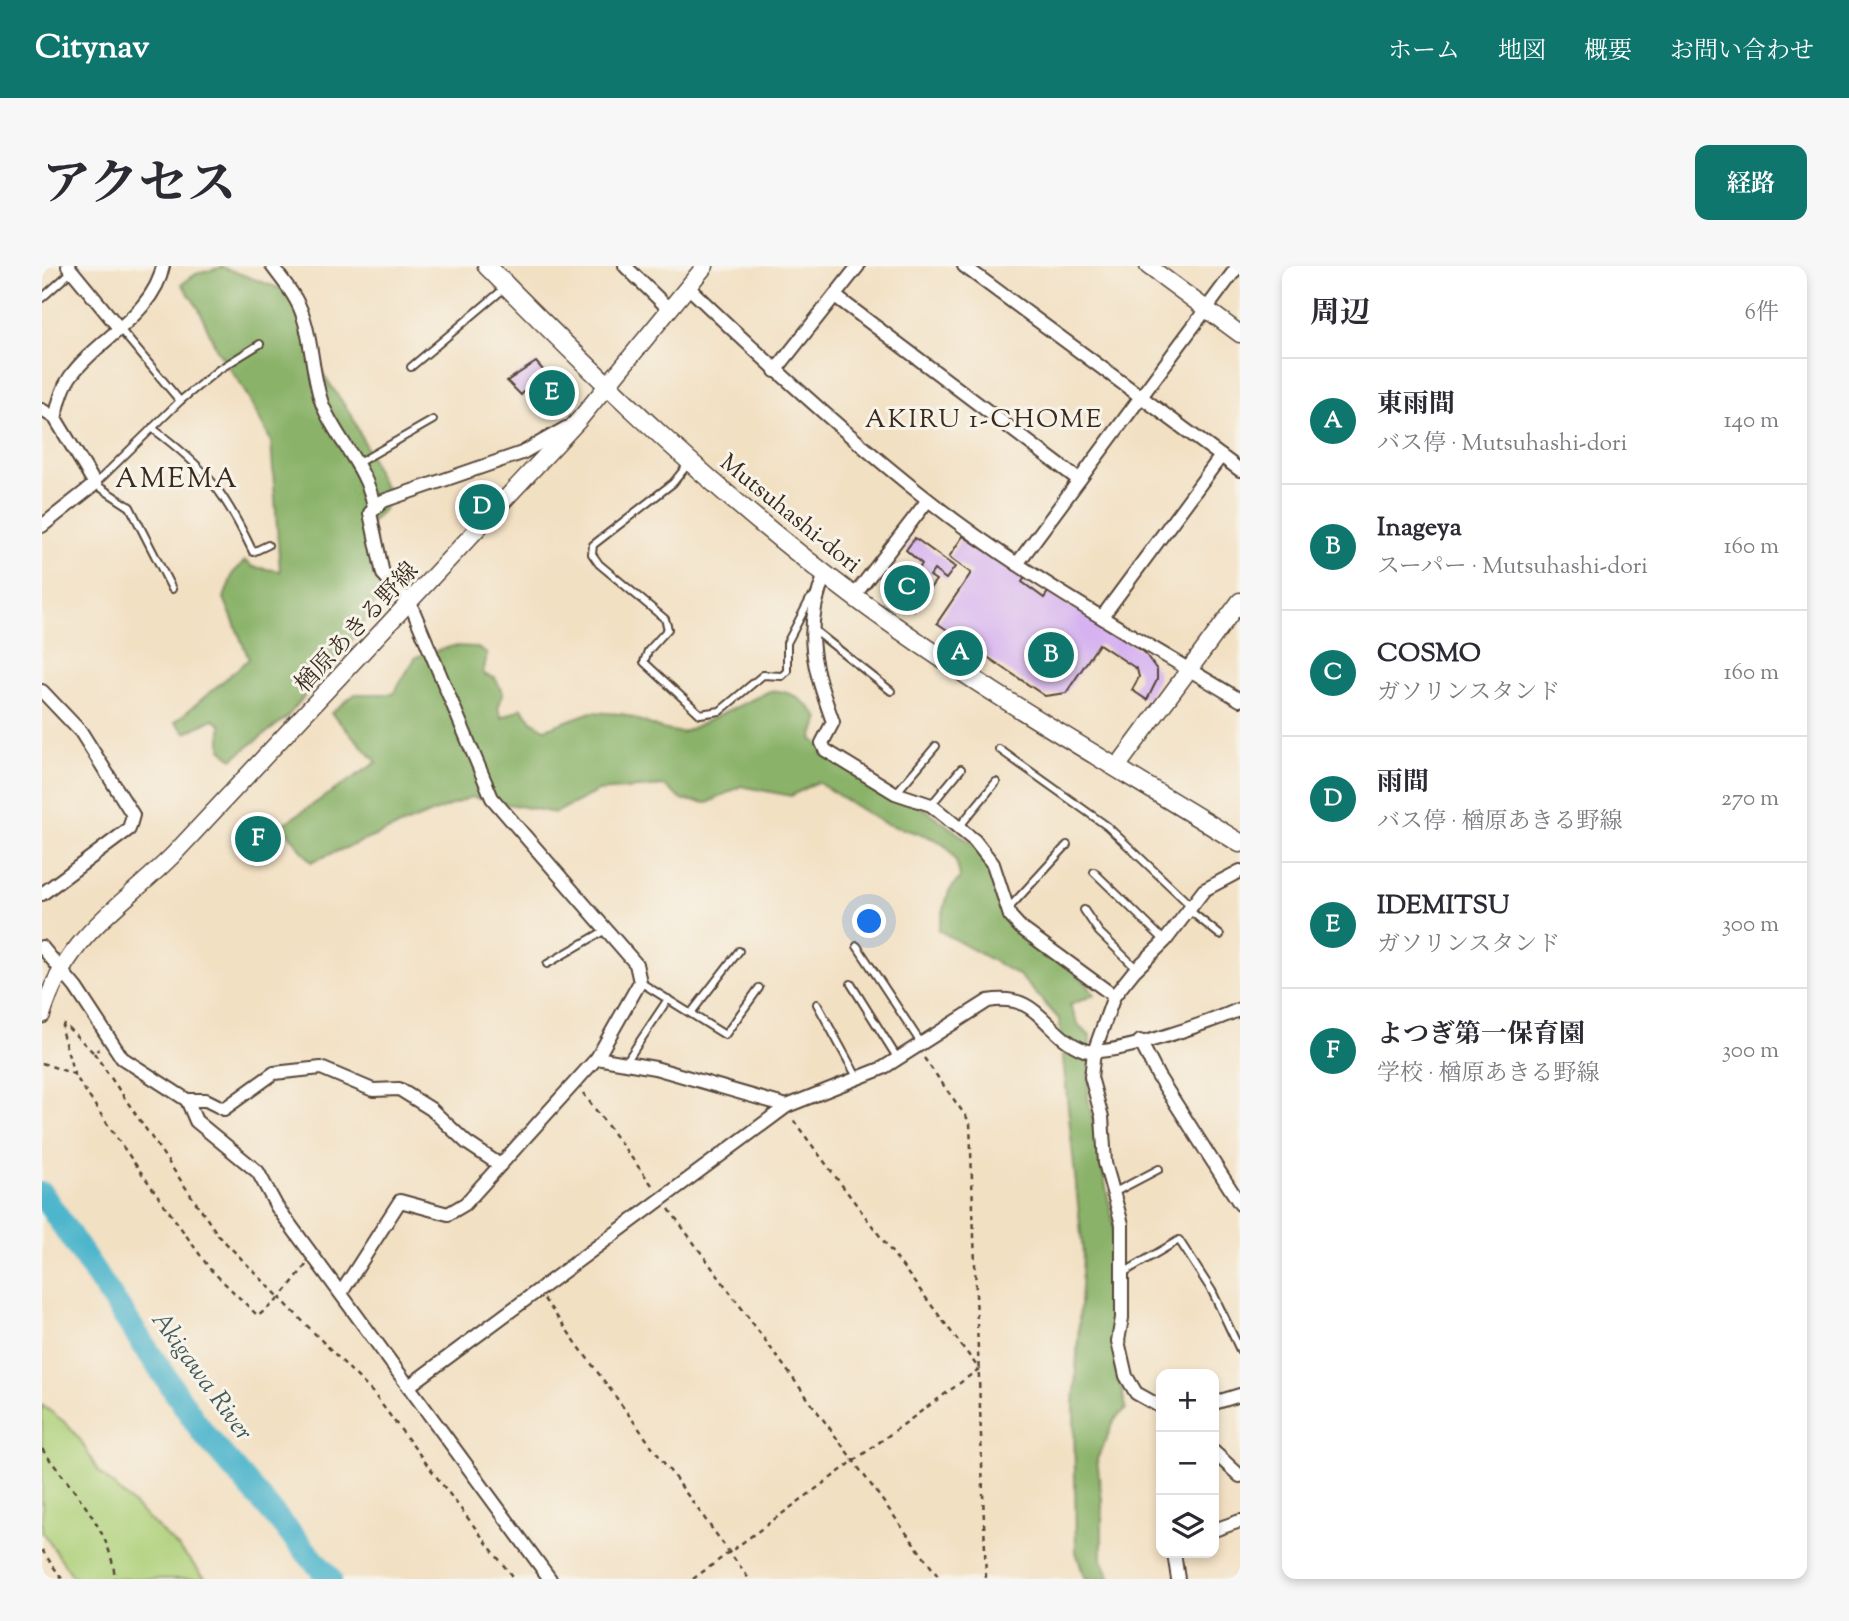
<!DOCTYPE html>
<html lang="ja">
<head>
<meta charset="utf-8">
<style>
	:root { --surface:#fff; --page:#f7f7f7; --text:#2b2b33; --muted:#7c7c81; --line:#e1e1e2; --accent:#0f766e }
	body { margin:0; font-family:"Sorts Mill Goudy","Noto Serif JP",serif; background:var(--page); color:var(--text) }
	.controls { position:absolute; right:21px; bottom:21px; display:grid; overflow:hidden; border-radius:14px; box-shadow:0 4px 10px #0003 }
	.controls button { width:63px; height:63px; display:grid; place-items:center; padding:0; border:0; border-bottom:2px solid var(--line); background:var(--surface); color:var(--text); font:35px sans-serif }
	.you { position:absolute; left:828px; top:656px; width:24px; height:24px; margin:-18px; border:5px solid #fff; border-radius:50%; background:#1a73e8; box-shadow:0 0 0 10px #1a73e833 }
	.badge { display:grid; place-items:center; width:46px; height:46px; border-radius:50%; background:var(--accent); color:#fff; font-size:23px; font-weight:700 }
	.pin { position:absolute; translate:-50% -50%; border:4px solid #fff; box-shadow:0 2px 7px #0006 }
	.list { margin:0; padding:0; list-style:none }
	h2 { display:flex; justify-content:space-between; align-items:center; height:91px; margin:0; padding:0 28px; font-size:30px }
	h2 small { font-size:23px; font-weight:400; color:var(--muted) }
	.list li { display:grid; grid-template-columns:46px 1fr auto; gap:21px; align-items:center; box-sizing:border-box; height:126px; padding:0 28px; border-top:2px solid var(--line) }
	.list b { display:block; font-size:26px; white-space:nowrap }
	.list p { margin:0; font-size:23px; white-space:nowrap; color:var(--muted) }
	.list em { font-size:23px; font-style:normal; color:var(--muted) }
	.icon { flex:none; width:38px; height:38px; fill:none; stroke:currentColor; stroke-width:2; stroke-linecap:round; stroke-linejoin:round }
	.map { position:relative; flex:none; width:1198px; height:1313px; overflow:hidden; border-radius:14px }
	header { display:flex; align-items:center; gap:42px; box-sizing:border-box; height:98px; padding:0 35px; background:var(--accent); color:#fff }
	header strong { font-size:33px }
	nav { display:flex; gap:38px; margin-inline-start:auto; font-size:24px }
	.intro { display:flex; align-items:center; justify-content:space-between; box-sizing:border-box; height:168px; padding:0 42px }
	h1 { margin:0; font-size:49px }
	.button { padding:18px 32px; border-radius:14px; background:var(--accent); color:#fff; font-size:24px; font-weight:700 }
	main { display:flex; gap:42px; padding:0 42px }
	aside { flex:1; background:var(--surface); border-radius:14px; box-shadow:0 4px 10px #0003 }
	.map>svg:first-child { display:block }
	.green { fill:#aed079; stroke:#747d4c; stroke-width:2 }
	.forest { fill:#8ab269; stroke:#626e44; stroke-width:2 }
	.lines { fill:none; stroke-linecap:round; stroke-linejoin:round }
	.river { stroke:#4eb5cc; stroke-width:24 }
	.building { fill:#d6b2f0 }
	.lane-casing { stroke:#564537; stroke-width:10 }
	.street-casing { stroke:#564537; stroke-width:16 }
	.secondary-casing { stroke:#564537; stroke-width:19 }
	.primary-casing { stroke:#564537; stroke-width:21 }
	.path { stroke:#564537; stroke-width:2.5; stroke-dasharray:5 5; stroke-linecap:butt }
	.lane { stroke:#fff; stroke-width:6 }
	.street { stroke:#fff; stroke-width:12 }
	.secondary { stroke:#fff; stroke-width:16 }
	.primary { stroke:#fff; stroke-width:18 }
	.labels { text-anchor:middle; stroke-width:6; stroke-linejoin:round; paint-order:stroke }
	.street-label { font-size:24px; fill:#3b2a1e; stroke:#f7f3e8 }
	.neighbourhood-label { font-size:26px; letter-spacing:2px; fill:#3b2a1e; stroke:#f7f3e8 }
	.water-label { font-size:26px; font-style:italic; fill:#425b5b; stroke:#f7f3e8 }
	.quarter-label { font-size:28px; letter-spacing:2px; fill:#3b2a1e; stroke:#f7f3e8 }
</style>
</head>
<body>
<header>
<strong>Citynav</strong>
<nav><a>ホーム</a><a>地図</a><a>概要</a><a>お問い合わせ</a></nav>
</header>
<div class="intro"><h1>アクセス</h1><a class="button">経路</a></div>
<main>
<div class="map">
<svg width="1198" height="1313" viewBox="0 0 1198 1313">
	<rect width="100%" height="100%" fill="#f7f3e8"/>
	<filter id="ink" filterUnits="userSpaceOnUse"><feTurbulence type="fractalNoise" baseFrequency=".0143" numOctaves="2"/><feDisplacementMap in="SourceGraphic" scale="14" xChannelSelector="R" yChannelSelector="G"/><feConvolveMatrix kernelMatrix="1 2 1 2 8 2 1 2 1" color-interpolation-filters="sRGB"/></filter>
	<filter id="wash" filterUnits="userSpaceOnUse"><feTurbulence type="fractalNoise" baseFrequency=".00686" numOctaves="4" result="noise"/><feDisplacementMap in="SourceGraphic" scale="28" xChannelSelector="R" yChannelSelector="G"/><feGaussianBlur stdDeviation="1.57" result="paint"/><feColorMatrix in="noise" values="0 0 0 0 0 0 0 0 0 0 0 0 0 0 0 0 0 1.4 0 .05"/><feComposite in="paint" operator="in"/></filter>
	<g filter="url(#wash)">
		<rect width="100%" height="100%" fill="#f2e0c3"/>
		<path class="green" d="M0 1139 25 1158 39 1175 56 1205 139 1284 164 1313H33L0 1266Z"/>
		<g class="forest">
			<path d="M180 1 258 30 281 108 310 150 341 220 346 222 342 243 324 263 328 293 341 325 315 368 244 452 190 493 179 483V459L171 453 144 467 133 456 207 393 182 332 191 307 203 295 211 301 238 305 229 175 201 122 175 84 157 43 140 18 154 8Z"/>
			<path d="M411 380 434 381 445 388 441 408 453 412 461 427 456 443 460 452 480 442 491 456 503 463 549 446 581 448 620 463 640 467 728 425C748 423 765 437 777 452L770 473 829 520 883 543 943 587C947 608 958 647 973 663 998 689 1033 695 1052 729L1028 739 1037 760 1048 770 1046 831 1071 956 1072 1089 1084 1143 1073 1153 1055 1193 1060 1235V1294L1069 1313H1043L1034 1286 1032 1140 1041 988 1017 753 978 710 896 664 907 625 918 612C912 562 870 572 836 554 816 542 796 529 775 516L749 530 699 520 666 537 640 534 623 520 556 525 513 547 429 531 269 596 240 559 335 496 289 447 313 428H351L374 391Z"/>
		</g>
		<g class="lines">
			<path class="river" d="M0 928 161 1167 288 1313"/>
		</g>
		<g id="blocks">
			<g class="building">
				<path d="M494 96 529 136 514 151 486 122 479 129 465 115Z"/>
				<path d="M921 270 983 311 980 316 1002 332 1006 326 1102 386 1115 404V414L1105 434 1090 424 1097 411 1095 403 1057 378 1024 427 1003 430 895 357 929 307 907 291Z"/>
				<path d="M873 272 913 301 904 313 892 304 888 310 894 314 872 344 856 332 880 298 864 284Z"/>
			</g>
		</g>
	</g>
	<g filter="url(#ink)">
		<use href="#blocks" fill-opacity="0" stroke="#564537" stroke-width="2"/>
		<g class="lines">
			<defs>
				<g id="lane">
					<path d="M0 32 30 5"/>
					<path d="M78 63 138 135 53 218 88 241 130 323"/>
					<path d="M369 101 464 21"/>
					<path d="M138 135 176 104 218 78"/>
					<path d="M110 162C165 203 182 225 211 286L226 279"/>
					<path d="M316 197 391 154"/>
					<path d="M647 197 631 217 551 279 550 288 557 298 623 353 626 363 606 385 602 396 658 448 678 445 721 409 740 410 745 405V377L768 333 773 329"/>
					<path d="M771 363 849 425"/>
					<path d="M957 483 1065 560 1148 639"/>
					<path d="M854 527 894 480"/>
					<path d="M889 539 919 503"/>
					<path d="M917 561 954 516"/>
					<path d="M1052 606 1123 675"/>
					<path d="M967 642 1025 579"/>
					<path d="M1042 644 1057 666 1094 702"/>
					<path d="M1147 644 1178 669"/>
					<path d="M815 680 879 777"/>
					<path d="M505 698 562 665"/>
					<path d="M598 716 683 769 717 722"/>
					<path d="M809 718 856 793"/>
					<path d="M775 738 815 811"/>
					<path d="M649 747 697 685"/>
					<path d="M584 796 626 733"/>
					<path d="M1073 926 1117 903"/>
					<path d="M1081 1007 1137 974 1170 1025 1198 1084"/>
				</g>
				<g id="street">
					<path d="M26 0 77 62"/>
					<path d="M230 0C242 16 255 31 261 50 271 79 270 112 281 140 296 176 325 201 332 241"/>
					<path d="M583 0 628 44"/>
					<path d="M922 0 1198 204"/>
					<path d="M646 21C723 95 801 167 885 233 982 310 1092 370 1198 434"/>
					<path d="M793 30 1037 214"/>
					<path d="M733 105 816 0"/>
					<path d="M0 144 13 152 53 218 0 260"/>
					<path d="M13 152C17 138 19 124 28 111 54 74 112 48 121 0"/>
					<path d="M975 298 1196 0"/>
					<path d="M783 308C760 366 771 400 791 456L780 477 783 484 853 527 889 539 933 575 951 598 968 650 979 662 1072 730"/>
					<path d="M812 330 886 234"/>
					<path d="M1060 351 1179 190"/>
					<path d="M0 425 39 466 91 549 87 563 0 628"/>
					<path d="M0 681 34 722 80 792 145 834H164L182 843 232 807 279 802 331 824 357 823 389 843 425 877 458 899"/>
					<path d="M1098 775 1116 810 1198 938"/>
					<path d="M555 792 613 802 745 840"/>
					<path d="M145 834 154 855 216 906 235 941 508 1313"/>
					<path d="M299 1027 358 935 406 948 423 938 555 792 598 716 594 698 450 532 368 337 341 308 328 247 341 235 480 187 524 162"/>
					<path d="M367 1120 745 840 841 802 946 735C999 726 1001 768 1042 784 1065 793 1173 755 1198 743"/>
					<path d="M1172 1137 1198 1129"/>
					<path d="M1119 1141 1094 1127 1084 1110 1076 1075 1080 1052V958L1063 897 1060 851 1049 811 1052 786 1072 730 1092 705 1123 675 1162 624 1198 605"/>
					<path d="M1172 1186 1198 1210"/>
					<path d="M1172 1264 1198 1255"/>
					<path d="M1132 1287 1136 1313"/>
				</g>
				<g id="secondary">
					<path d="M1106 0 1198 68"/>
					<path d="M1075 501 1198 335"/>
					<path d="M0 749C24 670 76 644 131 589L536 155 663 0"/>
				</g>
				<path id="primary" d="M445 0C560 117 679 231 810 329 933 421 1067 496 1198 577"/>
			</defs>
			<use href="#lane" class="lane-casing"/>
			<use href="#street" class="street-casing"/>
			<use href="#secondary" class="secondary-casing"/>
			<use href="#primary" class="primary-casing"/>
			<g class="path">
				<path d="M52 787 176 969 238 1032 216 1050 168 1003 74 871 32 808 19 763 22 758 52 787 57 783"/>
				<path d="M882 792 928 856 944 1313"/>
				<path d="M0 797 32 808"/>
				<path d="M541 827 613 923"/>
				<path d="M627 943 898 1313"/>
				<path d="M264 999 238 1032 331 1127 472 1313"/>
				<path d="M502 1033 707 1313"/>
				<path d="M0 1183C29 1223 69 1262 73 1313"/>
				<path d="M0 1284 20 1313"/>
				<path d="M651 1313 937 1103 749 851"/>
			</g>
			<use href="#lane" class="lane"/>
			<use href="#street" class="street"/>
			<use href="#secondary" class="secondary"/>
			<use href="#primary" class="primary"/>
		</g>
	</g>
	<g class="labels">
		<g class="street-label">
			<text transform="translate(749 247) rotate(39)" y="8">Mutsuhashi-dori</text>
			<text transform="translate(314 361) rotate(-47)" y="8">楢原あきる野線</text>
		</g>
		<g class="neighbourhood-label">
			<text x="942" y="161">AKIRU 1-CHOME</text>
		</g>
		<g class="water-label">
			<text transform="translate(161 1109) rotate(54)" y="9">Akigawa River</text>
		</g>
		<g class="quarter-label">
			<text x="135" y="221">AMEMA</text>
		</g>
	</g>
</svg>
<div class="controls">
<button>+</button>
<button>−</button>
<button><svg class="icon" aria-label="layers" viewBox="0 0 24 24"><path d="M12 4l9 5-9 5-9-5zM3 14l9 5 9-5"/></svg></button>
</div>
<div class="you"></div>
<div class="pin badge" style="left:918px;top:387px">A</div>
<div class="pin badge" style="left:1009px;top:389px">B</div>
<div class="pin badge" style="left:865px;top:322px">C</div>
<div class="pin badge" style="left:440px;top:241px">D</div>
<div class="pin badge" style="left:510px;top:127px">E</div>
<div class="pin badge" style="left:216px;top:573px">F</div>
</div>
<aside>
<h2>周辺<small>6件</small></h2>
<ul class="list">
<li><span class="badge">A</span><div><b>東雨間</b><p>バス停 · Mutsuhashi-dori</p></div><em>140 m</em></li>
<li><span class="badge">B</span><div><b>Inageya</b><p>スーパー · Mutsuhashi-dori</p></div><em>160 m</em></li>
<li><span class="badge">C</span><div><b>COSMO</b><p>ガソリンスタンド</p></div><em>160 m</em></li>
<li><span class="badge">D</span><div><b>雨間</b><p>バス停 · 楢原あきる野線</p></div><em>270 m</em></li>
<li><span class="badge">E</span><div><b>IDEMITSU</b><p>ガソリンスタンド</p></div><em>300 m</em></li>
<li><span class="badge">F</span><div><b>よつぎ第一保育園</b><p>学校 · 楢原あきる野線</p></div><em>300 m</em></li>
</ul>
</aside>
</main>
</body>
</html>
